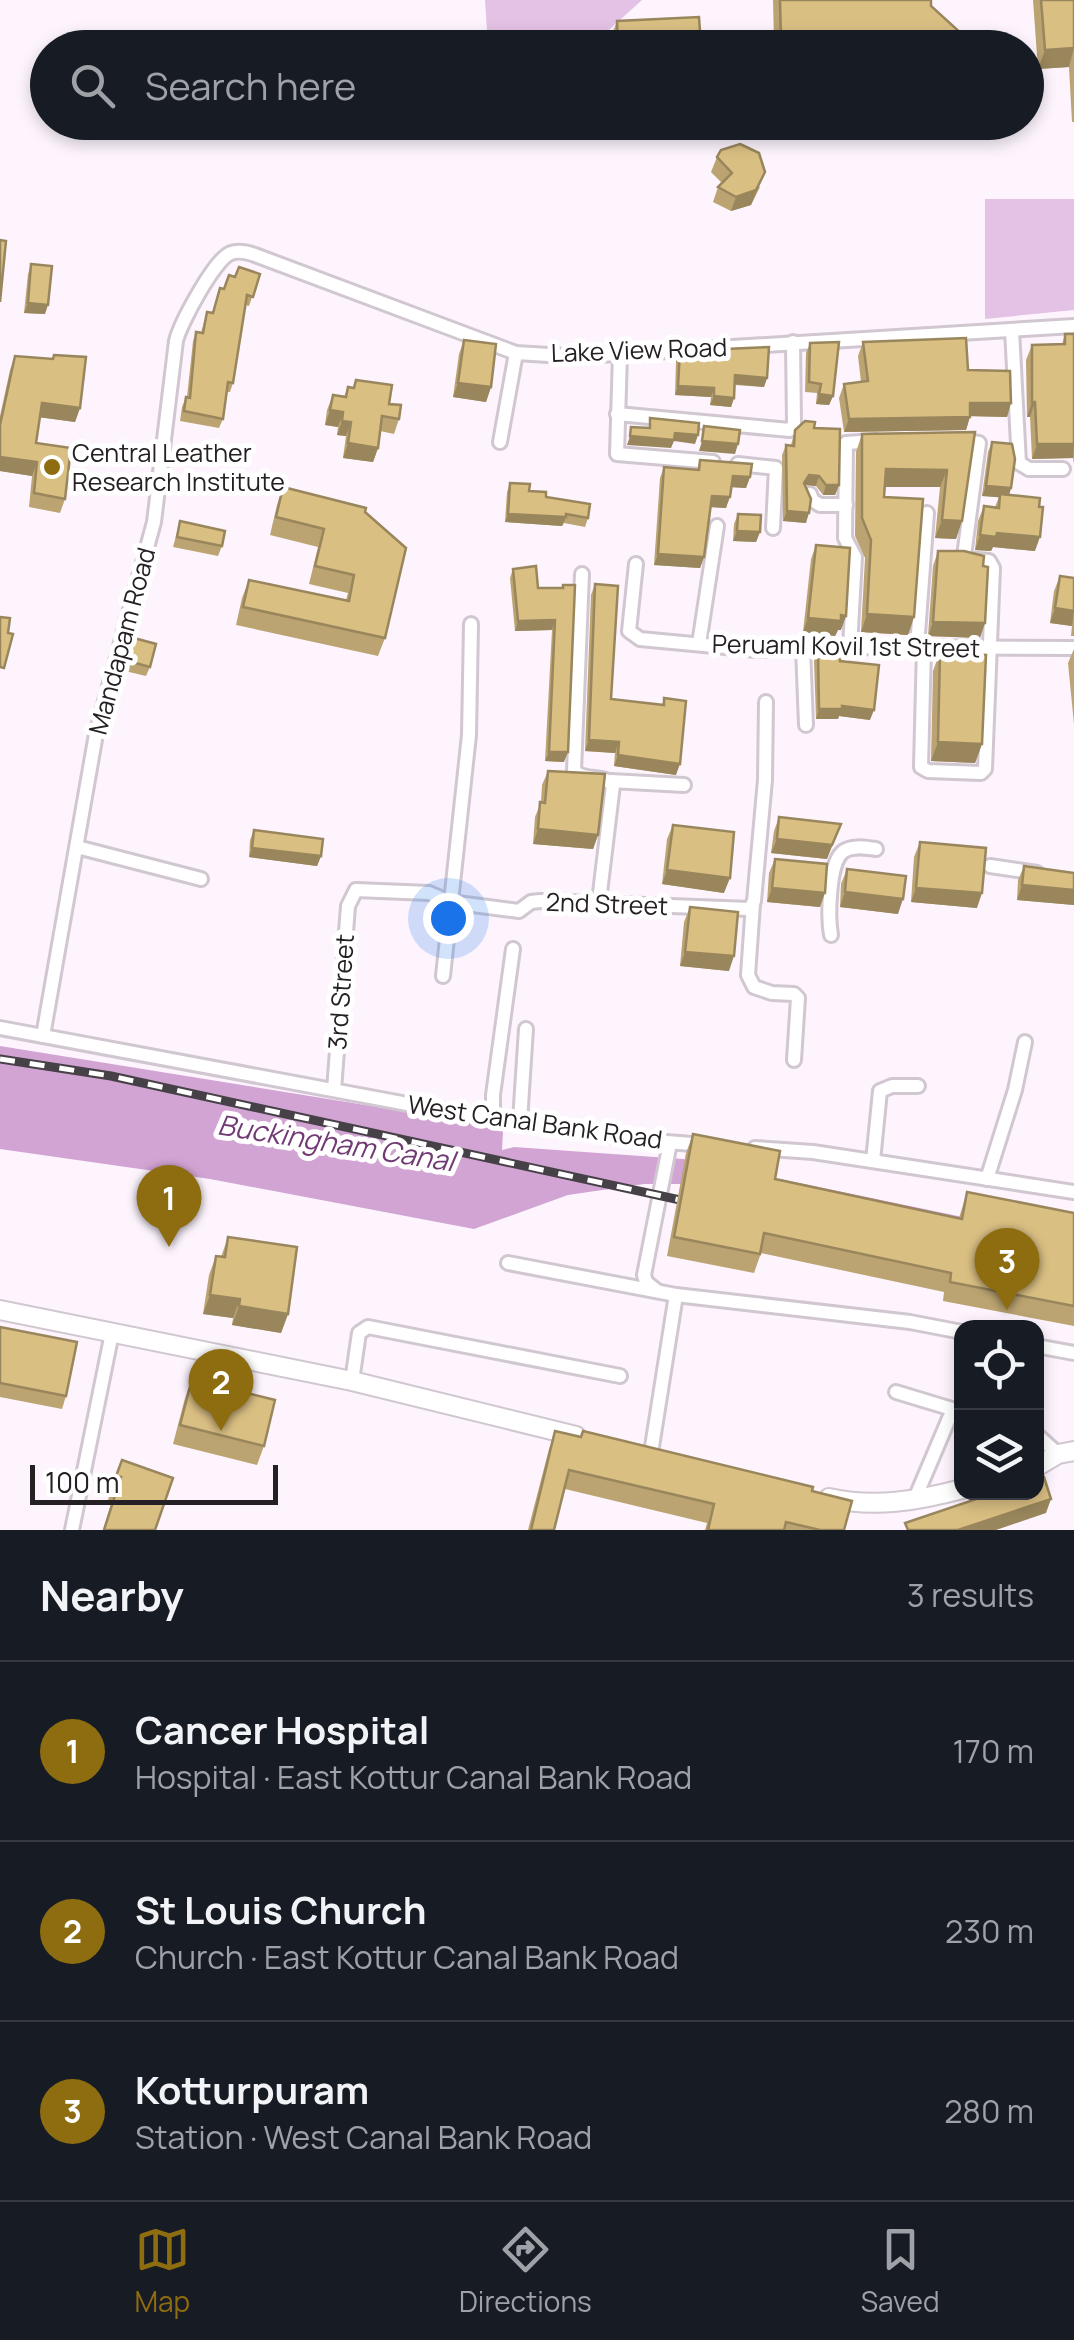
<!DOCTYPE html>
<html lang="en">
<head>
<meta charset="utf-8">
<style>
	:root { --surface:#171b24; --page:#242831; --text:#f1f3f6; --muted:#9ea1a6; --line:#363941; --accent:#8e6c10 }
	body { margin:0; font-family:Manrope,sans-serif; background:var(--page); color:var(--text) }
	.controls { position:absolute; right:30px; bottom:30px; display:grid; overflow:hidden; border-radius:20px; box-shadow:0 5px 15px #0003 }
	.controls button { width:90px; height:90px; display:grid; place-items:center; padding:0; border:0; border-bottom:2px solid var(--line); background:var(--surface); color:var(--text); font:50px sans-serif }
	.scale { position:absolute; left:30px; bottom:25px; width:248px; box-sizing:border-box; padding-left:10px; border:5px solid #242024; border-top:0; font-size:28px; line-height:35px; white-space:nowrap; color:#242024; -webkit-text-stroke:8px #fff; paint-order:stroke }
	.you { position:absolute; left:448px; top:918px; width:35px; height:35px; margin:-25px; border:8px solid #fff; border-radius:50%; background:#1a73e8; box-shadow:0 0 0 15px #1a73e833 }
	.badge { display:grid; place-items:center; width:65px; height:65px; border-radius:50%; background:var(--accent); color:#fff; font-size:32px; font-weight:700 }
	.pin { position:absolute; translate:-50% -82px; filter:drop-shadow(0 2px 5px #0008) }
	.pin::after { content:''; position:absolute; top:52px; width:35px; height:30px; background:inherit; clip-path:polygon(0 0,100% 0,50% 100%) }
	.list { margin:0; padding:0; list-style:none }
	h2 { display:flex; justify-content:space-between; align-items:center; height:130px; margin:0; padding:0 40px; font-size:42px }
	h2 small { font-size:32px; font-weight:400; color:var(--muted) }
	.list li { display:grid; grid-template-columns:65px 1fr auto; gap:30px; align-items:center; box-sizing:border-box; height:180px; padding:0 40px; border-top:2px solid var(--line) }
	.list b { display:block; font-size:38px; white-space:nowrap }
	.list p { margin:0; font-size:32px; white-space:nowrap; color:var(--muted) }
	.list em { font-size:32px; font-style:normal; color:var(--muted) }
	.icon { flex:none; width:55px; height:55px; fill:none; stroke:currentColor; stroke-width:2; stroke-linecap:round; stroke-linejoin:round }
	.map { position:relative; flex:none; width:1074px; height:1530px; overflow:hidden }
	.search { position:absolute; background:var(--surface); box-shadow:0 5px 15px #0003; left:30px; right:30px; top:30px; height:110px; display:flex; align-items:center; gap:25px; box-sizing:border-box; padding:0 35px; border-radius:55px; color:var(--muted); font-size:38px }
	.sheet { height:670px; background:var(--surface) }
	nav { display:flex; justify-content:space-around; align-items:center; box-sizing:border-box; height:140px; border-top:2px solid var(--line); background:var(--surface); font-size:28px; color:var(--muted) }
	nav a { display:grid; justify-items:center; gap:5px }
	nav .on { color:var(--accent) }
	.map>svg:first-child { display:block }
	.green { fill:#e4c2e5 }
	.water { fill:#d2a4d4 }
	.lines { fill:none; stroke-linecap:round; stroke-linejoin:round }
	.minor-casing { stroke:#d1c7d1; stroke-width:18 }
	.tertiary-casing { stroke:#d1c7d1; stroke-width:22 }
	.minor { stroke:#fff; stroke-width:12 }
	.tertiary { stroke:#fff; stroke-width:18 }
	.rail-casing { stroke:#464146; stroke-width:9 }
	.rail { stroke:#fff; stroke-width:5; stroke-dasharray:15; stroke-linecap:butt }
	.wall { fill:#bba471 }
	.shaded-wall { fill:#99865c }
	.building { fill:#dabf83; stroke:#99865c; stroke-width:2.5 }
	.poi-dot { fill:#8e6c10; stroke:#fff; stroke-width:4 }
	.labels { text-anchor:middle; stroke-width:10; stroke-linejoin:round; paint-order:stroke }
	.street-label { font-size:25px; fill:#242024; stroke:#fff }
	.poi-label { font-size:25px; fill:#242024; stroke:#fff; text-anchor:start }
	.water-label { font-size:28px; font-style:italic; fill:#713a74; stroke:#fff }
</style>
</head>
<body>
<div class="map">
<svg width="1074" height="1530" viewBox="0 0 1074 1530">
	<rect width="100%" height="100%" fill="#fdf4fe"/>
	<g class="green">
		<path d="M485 0H642L589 48 488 47Z"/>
		<path d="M493 123H584V129L494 138Z"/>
		<path d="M985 199H1074V310L985 319Z"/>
	</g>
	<path class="water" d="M0 1046 489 1125 503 1131 502 1150 514 1147 683 1159 1074 1240 703 1184H644L568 1195 474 1229 210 1179 0 1149Z"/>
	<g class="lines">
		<defs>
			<g id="minor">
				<path d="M1012 330 1019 463 1029 469H1063"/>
				<path d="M620 354 617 454 713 462"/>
				<path d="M617 414 790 430 794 424 793 342"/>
				<path d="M500 442 516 353"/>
				<path d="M738 464 776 468 773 528"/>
				<path d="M810 494 812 500 820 505H846"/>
				<path d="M636 564 629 631 640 639 757 650 850 647 1074 648"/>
				<path d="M582 574 574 771C585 782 604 774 613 785L599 901"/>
				<path d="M699 644 717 526"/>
				<path d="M850 647 855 557 845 538 846 443 876 441"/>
				<path d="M917 647 927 513"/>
				<path d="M924 647 921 767 928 771 981 773 985 769 993 568 989 561 966 559 964 556 979 443 961 440"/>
				<path d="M803 648 806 725"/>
				<path d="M611 781 684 785"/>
				<path d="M77 847 201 879"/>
				<path d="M990 866 1037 873"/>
				<path d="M753 904 748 975 754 987 772 993 794 994 798 998 794 1060"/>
				<path d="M831 935C828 918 828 861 844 851 853 845 866 848 876 849"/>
				<path d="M443 976 469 735 471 624"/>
				<path d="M0 1028 429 1108 641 1140 705 1145"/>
				<path d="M43 1036 96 734 154 522 176 341C180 324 215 258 231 253 239 250 247 252 255 255L516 353 565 356 620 354 1074 326"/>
				<path d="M334 1090 348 906 356 890 429 893 450 902 519 911 531 902 540 901 750 909 754 901 765 780 766 702"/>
				<path d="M493 1118V1095L513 949"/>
				<path d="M520 1121 526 1029"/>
				<path d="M755 1148 813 1152 1074 1192"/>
				<path d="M873 1161 880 1091 892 1086H918"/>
				<path d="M987 1179 1015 1090 1025 1042"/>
				<path d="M508 1263 676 1295 910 1322 962 1332"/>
				<path d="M657 1291 646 1282 644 1275 670 1143"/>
				<path d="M1036 1346 1074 1353"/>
				<path d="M352 1381 359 1333 368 1327 620 1376"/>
				<path d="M896 1392 962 1412"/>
				<path d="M1036 1434 1058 1454"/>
				<path d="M651 1453 676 1295"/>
				<path d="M914 1501 953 1409"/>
				<path d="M72 1530 112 1333"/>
			</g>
			<g id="tertiary">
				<path d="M0 1310 352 1381 576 1436"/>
				<path d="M1036 1467 1058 1454 1074 1451"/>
				<path d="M829 1498C875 1508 917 1501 962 1489"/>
			</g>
		</defs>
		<use href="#minor" class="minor-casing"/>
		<use href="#tertiary" class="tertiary-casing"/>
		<use href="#minor" class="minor"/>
		<use href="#tertiary" class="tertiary"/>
		<defs>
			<path id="rail" d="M0 1059 111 1076 703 1205"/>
		</defs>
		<use href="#rail" class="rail-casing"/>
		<use href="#rail" class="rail"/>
	</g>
	<g class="wall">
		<path d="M773 0H931V6L964 48H610V40L617 21 701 46 774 42Z"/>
		<path d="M1033 0H1074V122H1072L1069 67 1038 69Z"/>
		<path d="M836 122H907L892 139H862Z"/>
		<path d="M717 157 760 187 751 205 731 211 713 202 718 187 722 183 711 172Z"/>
		<path d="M31 264 45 314 24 313 28 274Z"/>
		<path d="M260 274 249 306 245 305 233 383 230 392H227L223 419 219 428 180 421 182 407 186 397H187L193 341 196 332 201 333 207 312 212 313 224 289 235 277Z"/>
		<path d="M1065 334H1074V464L1073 458 1032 459 1030 417H1027L1026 360 1032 345 1062 344Z"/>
		<path d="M464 340 491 387 486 402 453 397 459 354Z"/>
		<path d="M863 342 968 370 1011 403 1007 417 970 416 966 430 844 432 839 398 844 384 861 382 858 356Z"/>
		<path d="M810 343 833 396 829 405 816 404 817 393 805 392 806 353Z"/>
		<path d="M680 351 767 378 764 387 735 385 734 398 731 407 710 405 711 397 675 395 676 361Z"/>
		<path d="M54 355 80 408 75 422 40 417 36 443 65 499 60 513 29 507 32 476 0 471V416L10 370 15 356 52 359Z"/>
		<path d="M356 380 389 404 399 419 394 434 380 431 378 448 373 462 343 458 346 436 337 435 338 427 325 425 327 410 333 395 344 397 348 387H353Z"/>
		<path d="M814 428 839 485 835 495H823L816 486 806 485V523L783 521 782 455 786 445H791L795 430Z"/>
		<path d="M975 432 956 539 935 538 940 487H885L884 497 914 617 908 635 861 632 865 558 855 536 856 452 862 434Z"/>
		<path d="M992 442 1011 488 1009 495 1035 551 993 547 991 551 975 550 978 521 984 506 995 507 999 497 982 496 988 452Z"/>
		<path d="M700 460 750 477 746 488 731 487 726 508 711 507 704 557 700 568 654 565 660 478 664 467 697 470Z"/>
		<path d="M510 483 546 497 588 518 585 527 564 523 562 526 505 522 507 492Z"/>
		<path d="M283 487 365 512 385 638 378 656 236 625 242 598 249 580 346 600 348 593 309 584 318 547 270 535 277 505Z"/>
		<path d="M738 514 760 532 756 542 733 541 734 524Z"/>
		<path d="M180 521 222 546 218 556 173 547Z"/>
		<path d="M816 545 841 630H838L835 636 803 632 811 559Z"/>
		<path d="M938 551 980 638 928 636 933 566Z"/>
		<path d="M513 569 538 588H562L563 585 564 762 545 761 552 630 515 631 510 578Z"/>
		<path d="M1060 576 1074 578V636H1071L1072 626 1050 623 1054 591Z"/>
		<path d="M595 584 611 699 662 705 664 698 676 775 614 766 615 753 585 751 591 595Z"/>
		<path d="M134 638 150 667 146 676 125 671Z"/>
		<path d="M1074 649V724L1068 663Z"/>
		<path d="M818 650 840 661 870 720 839 716 838 719H816L814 660Z"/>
		<path d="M940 652 982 744 975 763 931 761 933 671Z"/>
		<path d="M548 771 598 835 593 849 533 844 535 817 541 802 542 785Z"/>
		<path d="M779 817 827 859 771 853 774 831Z"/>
		<path d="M673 825 724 893 662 884 667 839Z"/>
		<path d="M254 830 321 856 317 866 249 857 250 840Z"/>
		<path d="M920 842 977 908 911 902 914 857Z"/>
		<path d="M775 859 820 907 767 902 769 873Z"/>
		<path d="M1024 866 1074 873V905L1017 900 1018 880Z"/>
		<path d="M847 869 898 914 840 907 841 884Z"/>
		<path d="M690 907 729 971 680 966 684 922Z"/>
		<path d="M693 1134 775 1179 959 1218 967 1192 1074 1213V1326L943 1301 944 1292 761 1253 754 1273 667 1256 686 1153Z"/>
		<path d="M228 1237 288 1314 281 1333 232 1325 233 1318 203 1314 209 1275 216 1256 221 1257Z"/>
		<path d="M0 1327 66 1396 62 1409 0 1397Z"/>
		<path d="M192 1379 264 1446 257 1465 173 1444 185 1398Z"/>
		<path d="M555 1431 812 1491 844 1530H705L707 1523 565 1489 554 1530H528L549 1449Z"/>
		<path d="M122 1460 155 1530H103L112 1501 108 1500Z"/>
	</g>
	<g class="shaded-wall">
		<path d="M1074 48 1069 67 1038 69 1045 50Z"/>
		<path d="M618 122H699L698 127 615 132Z"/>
		<path d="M868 122H907L892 139H862Z"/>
		<path d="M954 122H1007L1006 125 952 127Z"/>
		<path d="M765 172 751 205 731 211 736 197Z"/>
		<path d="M28 303 48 305 45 314 24 313Z"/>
		<path d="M735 375 767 378 764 387 732 384Z"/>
		<path d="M458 383 491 387 486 402 453 397Z"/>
		<path d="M678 386 714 388 711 397 675 395Z"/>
		<path d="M819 394 833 396 829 405 816 404Z"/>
		<path d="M714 396 734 398 731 407 710 405Z"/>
		<path d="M1032 402H1035L1030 417H1027Z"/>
		<path d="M42 403 80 408 75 422 37 417Z"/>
		<path d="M970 403H1011L1007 417 965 416Z"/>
		<path d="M330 410 343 412 338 427 325 425Z"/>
		<path d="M970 417 966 430 844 432 849 419Z"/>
		<path d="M342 421 351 422 346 436 337 435Z"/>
		<path d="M675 433 698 435 695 444 674 441 671 448 627 445 630 436Z"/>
		<path d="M702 441 738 444 735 454 699 451Z"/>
		<path d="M348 443 378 448 373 462 343 458Z"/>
		<path d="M1037 444H1074L1073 458 1032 459Z"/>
		<path d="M0 457 37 462 32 476 0 471Z"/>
		<path d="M886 469 947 470 940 487H879Z"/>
		<path d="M809 475 819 476 816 486 806 485 800 493 804 483Z"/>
		<path d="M733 476 750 477 746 488 729 487Z"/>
		<path d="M826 485H839L835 495H823Z"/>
		<path d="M986 486 1011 488 1008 498 982 496Z"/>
		<path d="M712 496 730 497 726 508 708 507Z"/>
		<path d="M787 511 809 513 806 523 783 521Z"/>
		<path d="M508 514 566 517 562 526 505 522Z"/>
		<path d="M942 520 962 521 956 539 935 538Z"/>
		<path d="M737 531 760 532 756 542 733 541Z"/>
		<path d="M997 533 1040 537 1035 551 993 547 991 551 975 550 980 535Z"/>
		<path d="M658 554 704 557 700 568 654 565Z"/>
		<path d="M1055 608 1074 611 1072 626 1050 623Z"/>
		<path d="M867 614 914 617 908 635 861 632Z"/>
		<path d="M841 615 846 616 841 630H838L835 636 803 632 808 618Z"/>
		<path d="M555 620 552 630 515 631 518 621Z"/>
		<path d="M933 622 985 623 980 638 928 636Z"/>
		<path d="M842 706 874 710 870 720 839 716 838 719H816L819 709Z"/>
		<path d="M589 740 619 742 615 753 585 751Z"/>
		<path d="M938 742 982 744 975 763 931 761Z"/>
		<path d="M549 752H568L564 762 545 761Z"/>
		<path d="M618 755 680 764 676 775 614 766Z"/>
		<path d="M841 824 827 859 771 853 777 839Z"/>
		<path d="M538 829 598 835 593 849 533 844Z"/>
		<path d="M252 848 321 856 317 866 249 857Z"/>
		<path d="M667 870 730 878 724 893 662 884Z"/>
		<path d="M1022 885 1074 890V905L1017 900Z"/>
		<path d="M772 888 825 893 820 907 767 902Z"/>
		<path d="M916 888 982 893 977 908 911 902Z"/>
		<path d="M845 892 903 899 898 914 840 907Z"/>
		<path d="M685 952 734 956 729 971 680 966Z"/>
		<path d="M210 1295 240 1299 233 1318 203 1314Z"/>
		<path d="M239 1306 288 1314 281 1333 232 1325Z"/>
		<path d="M1051 1499 1046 1513 996 1530H958Z"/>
	</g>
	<g class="building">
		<path d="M780 0H931V6L963 35 964 48H618L617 21 699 17 701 46 781 41Z"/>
		<path d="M1041 0H1074V48L1045 50Z"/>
		<path d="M740 144 759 153 765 172 756 190 736 197 718 187 732 173 717 157 721 150Z"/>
		<path d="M0 240 6 241 0 302Z"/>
		<path d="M31 264 52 266 48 305 28 303Z"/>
		<path d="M239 267 260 274 253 297 247 295 233 383 228 382 223 419 184 411 186 397 190 398 196 332 203 333 207 312 213 313 220 288 224 289 229 275 235 277Z"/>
		<path d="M1065 334H1074V444H1037L1035 402H1032V345L1065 344Z"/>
		<path d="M966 338 968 370 1010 371 1011 403H970V417L849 419 844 384 868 381 863 342Z"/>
		<path d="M464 340 496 344 491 387 458 383Z"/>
		<path d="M839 342 833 396 819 394 821 384 809 382 810 343Z"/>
		<path d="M769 347 767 378 735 375 734 398 714 396V388L678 386 680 351Z"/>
		<path d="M54 355 86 357 80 408 42 403 36 443 71 448 65 499 34 493 37 462 0 457V425L15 356 53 359Z"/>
		<path d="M356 380 392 385 389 404 401 405 399 419 382 416 378 448 348 443 351 422 342 421 343 412 330 410 333 395 346 397 348 387 354 388Z"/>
		<path d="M650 418 699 423 698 435 675 433 674 440 630 436 631 427 650 428Z"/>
		<path d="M805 421 815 422 814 428 840 429 839 485H826L819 476 809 475 804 483 811 499 809 513 787 511 786 445 794 446 795 430Z"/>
		<path d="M704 426 740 430 738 444 702 441Z"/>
		<path d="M975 432 962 521 942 520 947 470 886 469 884 497 923 499 914 617 867 614 871 540 862 518V434Z"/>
		<path d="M992 442 1012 444 1015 459 1011 488 986 486Z"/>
		<path d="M700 460 752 464 750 477 733 476 730 497 712 496 704 557 658 554 664 467 699 470Z"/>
		<path d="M510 483 530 484 529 491 546 492V497L590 504 588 518 566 514V517L508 514Z"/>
		<path d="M283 487 366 508 365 512 406 548 385 638 243 607 249 580 349 601 354 575 315 566 324 529 276 517Z"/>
		<path d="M1000 494 1040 498 1039 507H1043L1040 537 997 533 996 537 980 535 984 506 999 508Z"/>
		<path d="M738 514 761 515 760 532 737 531Z"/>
		<path d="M180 521 225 531 222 546 177 537Z"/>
		<path d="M816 545 850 548 846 616 841 615V621L808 618Z"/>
		<path d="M938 551H964L984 556 983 566 988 567 985 623 933 622Z"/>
		<path d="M536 566 538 588H563V585H575L568 752H549L555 620 518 621 513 569Z"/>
		<path d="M1060 576 1074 578V611L1055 608Z"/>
		<path d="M595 584 618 586 611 699 664 705V698L686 701 680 764 618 755 619 742 589 740Z"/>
		<path d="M0 617 10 618 8 633 13 634 4 668 0 667Z"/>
		<path d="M134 638 156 644 150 667 128 661Z"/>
		<path d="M818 650 840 651V661L879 665 874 710 842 706V709H819Z"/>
		<path d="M940 652 986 655 982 744 938 742Z"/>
		<path d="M548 771 605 774 598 835 538 829 540 802 545 803Z"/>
		<path d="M779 817 841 824 832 845 777 839Z"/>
		<path d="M673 825 734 832 730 878 667 870Z"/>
		<path d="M254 830 323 839 321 856 252 848Z"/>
		<path d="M920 842 986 848 982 893 916 888Z"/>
		<path d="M775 859 827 864 825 893 772 888Z"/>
		<path d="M1024 866 1074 873V890L1022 885Z"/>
		<path d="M847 869 906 876 903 899 845 892Z"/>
		<path d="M690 907 738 912 734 956 685 952Z"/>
		<path d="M693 1134 780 1151 775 1179 962 1219 967 1192 1074 1213V1306L950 1282 951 1273 764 1233 760 1254 674 1237Z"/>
		<path d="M228 1237 297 1247 288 1314 239 1306 240 1299 210 1295 216 1256 225 1257Z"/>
		<path d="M0 1327 77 1342 66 1396 0 1383Z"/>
		<path d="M192 1379 275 1400 264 1446 180 1425Z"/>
		<path d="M555 1431 581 1437 583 1431 813 1487 812 1491 852 1501 844 1530H820L786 1522 784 1530H708L714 1504 569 1470 554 1530H531Z"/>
		<path d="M122 1460 173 1478 155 1530H104L121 1477 116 1476Z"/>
		<path d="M1044 1477 1051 1499 958 1530H908L905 1523 997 1492H1036V1479Z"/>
	</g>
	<circle class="poi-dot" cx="52" cy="467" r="10"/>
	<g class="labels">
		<g class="street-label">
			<text transform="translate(639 350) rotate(-2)" y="9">Lake View Road</text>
			<text transform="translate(122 641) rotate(-75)" y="9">Mandapam Road</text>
			<text transform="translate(846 646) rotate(1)" y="9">Peruaml Kovil 1st Street</text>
			<text transform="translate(607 904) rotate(2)" y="9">2nd Street</text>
			<text transform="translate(341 992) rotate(-86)" y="9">3rd Street</text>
			<text transform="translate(535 1122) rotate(8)" y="9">West Canal Bank Road</text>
		</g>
		<g class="poi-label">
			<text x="72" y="462">Central Leather<tspan x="72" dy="29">Research Institute</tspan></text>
		</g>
		<g class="water-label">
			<text transform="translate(336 1143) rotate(9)" y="10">Buckingham Canal</text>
		</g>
	</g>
</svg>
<div class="controls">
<button><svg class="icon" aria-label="locate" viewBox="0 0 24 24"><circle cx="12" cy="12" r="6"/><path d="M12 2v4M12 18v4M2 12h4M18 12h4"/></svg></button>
<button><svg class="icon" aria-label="layers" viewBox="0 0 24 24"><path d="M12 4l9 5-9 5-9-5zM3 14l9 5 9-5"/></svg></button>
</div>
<div class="scale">100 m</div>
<div class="you"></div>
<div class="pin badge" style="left:169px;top:1247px">1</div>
<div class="pin badge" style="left:221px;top:1431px">2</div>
<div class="pin badge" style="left:1007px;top:1310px">3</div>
<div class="search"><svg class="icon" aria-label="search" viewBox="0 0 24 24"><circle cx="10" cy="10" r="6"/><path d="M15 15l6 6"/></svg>Search here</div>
</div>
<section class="sheet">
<h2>Nearby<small>3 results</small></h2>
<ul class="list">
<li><span class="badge">1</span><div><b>Cancer Hospital</b><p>Hospital · East Kottur Canal Bank Road</p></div><em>170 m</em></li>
<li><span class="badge">2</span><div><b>St Louis Church</b><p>Church · East Kottur Canal Bank Road</p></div><em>230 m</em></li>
<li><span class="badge">3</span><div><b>Kotturpuram</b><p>Station · West Canal Bank Road</p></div><em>280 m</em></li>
</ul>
</section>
<nav>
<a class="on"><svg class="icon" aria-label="map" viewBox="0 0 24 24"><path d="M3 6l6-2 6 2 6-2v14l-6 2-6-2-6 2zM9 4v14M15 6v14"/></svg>Map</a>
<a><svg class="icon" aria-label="directions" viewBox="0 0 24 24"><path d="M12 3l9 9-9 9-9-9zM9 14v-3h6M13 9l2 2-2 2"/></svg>Directions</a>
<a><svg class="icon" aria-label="saved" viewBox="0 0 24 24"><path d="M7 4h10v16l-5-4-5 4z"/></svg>Saved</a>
</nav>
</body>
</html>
